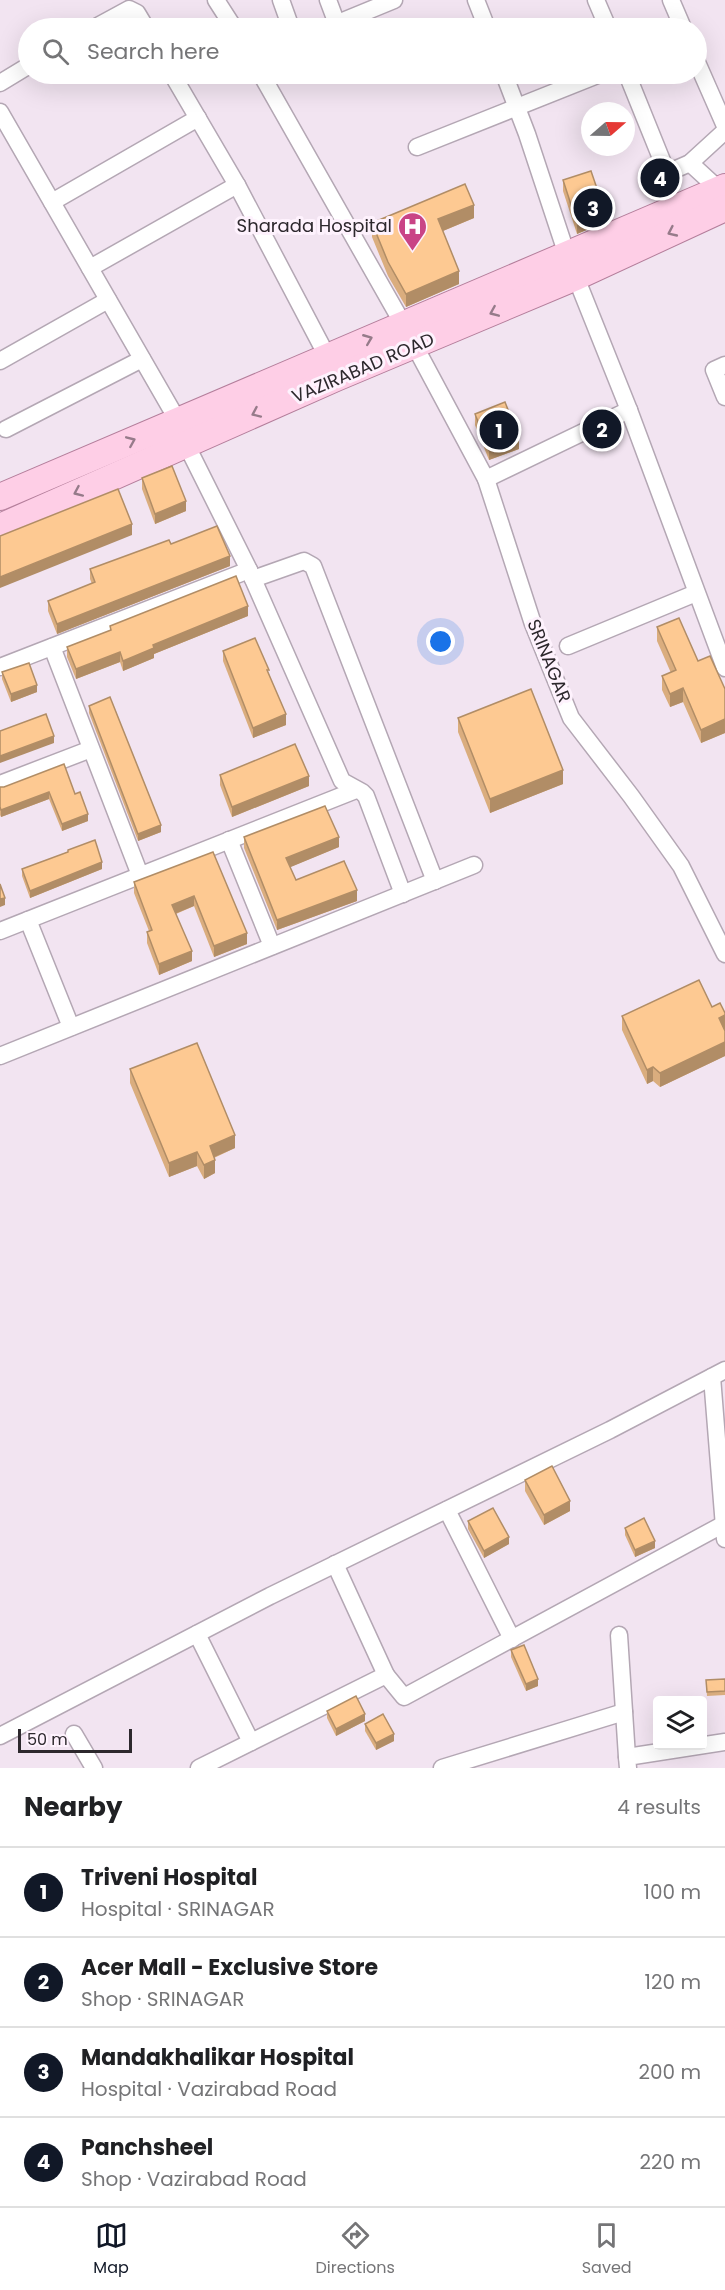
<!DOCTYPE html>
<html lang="en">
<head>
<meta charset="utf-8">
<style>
	:root { --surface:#fff; --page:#f6f6f6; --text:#202124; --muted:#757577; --line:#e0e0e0; --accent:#111827 }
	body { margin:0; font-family:Poppins,sans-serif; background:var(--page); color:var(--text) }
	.controls { position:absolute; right:18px; bottom:18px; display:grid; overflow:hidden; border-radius:6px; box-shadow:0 6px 24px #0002 }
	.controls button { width:54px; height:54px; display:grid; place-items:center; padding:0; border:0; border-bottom:2px solid var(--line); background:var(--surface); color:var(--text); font:30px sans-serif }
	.compass { position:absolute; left:581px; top:102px; width:54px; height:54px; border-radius:50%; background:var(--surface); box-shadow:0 6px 24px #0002; rotate:70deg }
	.scale { position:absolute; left:18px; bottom:15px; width:114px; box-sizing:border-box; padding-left:6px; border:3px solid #2d282d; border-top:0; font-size:16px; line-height:21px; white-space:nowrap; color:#2d282d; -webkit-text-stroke:4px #fef2fd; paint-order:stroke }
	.you { position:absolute; left:441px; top:642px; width:21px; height:21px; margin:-15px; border:4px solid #fff; border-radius:50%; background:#1a73e8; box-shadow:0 0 0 9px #1a73e833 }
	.badge { display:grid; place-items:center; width:39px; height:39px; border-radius:50%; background:var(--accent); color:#fff; font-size:20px; font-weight:700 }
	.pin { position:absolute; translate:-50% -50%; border:3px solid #fff; box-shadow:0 2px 6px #0006 }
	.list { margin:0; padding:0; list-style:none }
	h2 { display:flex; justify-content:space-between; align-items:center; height:78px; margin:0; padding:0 24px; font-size:26px }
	h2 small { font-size:20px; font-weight:400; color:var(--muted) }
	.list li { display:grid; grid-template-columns:39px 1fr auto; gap:18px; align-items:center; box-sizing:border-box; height:90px; padding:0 24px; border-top:2px solid var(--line) }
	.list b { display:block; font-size:22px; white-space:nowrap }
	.list p { margin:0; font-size:20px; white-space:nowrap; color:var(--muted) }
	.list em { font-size:20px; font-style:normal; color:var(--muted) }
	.icon { flex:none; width:33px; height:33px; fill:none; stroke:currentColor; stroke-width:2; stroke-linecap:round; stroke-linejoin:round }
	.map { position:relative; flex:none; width:725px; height:1768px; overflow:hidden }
	.search { position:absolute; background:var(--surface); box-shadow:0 6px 24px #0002; left:18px; right:18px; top:18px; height:66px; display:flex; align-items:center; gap:15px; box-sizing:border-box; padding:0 21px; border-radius:33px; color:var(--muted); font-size:22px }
	.sheet { height:438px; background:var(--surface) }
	nav { display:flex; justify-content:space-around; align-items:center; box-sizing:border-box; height:84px; border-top:2px solid var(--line); background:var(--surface); font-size:16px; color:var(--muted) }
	nav a { display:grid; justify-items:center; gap:3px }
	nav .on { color:var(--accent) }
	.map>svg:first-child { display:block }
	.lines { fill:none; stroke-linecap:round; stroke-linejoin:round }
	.minor-casing { stroke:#b4a7b4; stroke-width:19 }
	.primary-casing { stroke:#b47e9b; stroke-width:28 }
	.minor { stroke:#fff; stroke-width:16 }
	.primary { stroke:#fecee6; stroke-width:26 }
	.wall { fill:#daad7e }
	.shaded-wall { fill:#b18d66 }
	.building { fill:#fdc992; stroke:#b18d66; stroke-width:1.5 }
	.oneway { stroke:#967b8a }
	.labels { text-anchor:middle; stroke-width:6; stroke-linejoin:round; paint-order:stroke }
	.poi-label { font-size:18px; fill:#2d282d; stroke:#fef2fd; text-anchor:end }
	.street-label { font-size:18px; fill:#2d282d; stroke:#fef2fd }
</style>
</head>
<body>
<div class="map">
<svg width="725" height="1768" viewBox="0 0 725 1768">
	<rect width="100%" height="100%" fill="#f2e4f1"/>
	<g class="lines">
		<defs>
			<g id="minor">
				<path d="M216 0 234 28"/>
				<path d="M281 0 291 28"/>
				<path d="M328 0 337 24"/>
				<path d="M476 0 487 28"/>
				<path d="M596 0 608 28"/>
				<path d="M671 0 683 28"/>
				<path d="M94 28 129 9 137 13 146 28"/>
				<path d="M326 28 394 0"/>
				<path d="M696 60 725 126"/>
				<path d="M172 74 237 185 327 356"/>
				<path d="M261 74 403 324 486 479 533 624 571 718 631 796 681 866 725 954"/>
				<path d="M504 74 527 134 567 255 629 410 725 668"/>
				<path d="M627 74 667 173 690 163 725 131"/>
				<path d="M0 83 28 66"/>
				<path d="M0 112 178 421 186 444 249 570 342 781 362 792 366 796 403 894"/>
				<path d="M417 147 600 74"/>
				<path d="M690 163 725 195"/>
				<path d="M52 202 198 118"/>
				<path d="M90 268 237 185"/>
				<path d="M0 361 108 300"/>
				<path d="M725 365 714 370 725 397"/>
				<path d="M6 429 142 359"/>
				<path d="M486 479 629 410"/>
				<path d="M253 579 304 561 313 566 435 881"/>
				<path d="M568 646 696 593"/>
				<path d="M52 647 140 875"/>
				<path d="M0 667 249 570"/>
				<path d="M0 784 91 749"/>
				<path d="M229 840 272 946"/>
				<path d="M28 920 71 1027"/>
				<path d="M0 931 356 790"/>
				<path d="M0 1056 474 865"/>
				<path d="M712 1377 725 1539"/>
				<path d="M447 1510 512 1639"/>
				<path d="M197 1634 251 1742"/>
				<path d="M619 1635 627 1757"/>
				<path d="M386 1675 404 1697 724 1524"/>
				<path d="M74 1734 94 1768"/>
				<path d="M0 1736 270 1596 610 1430 725 1370"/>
				<path d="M199 1768 386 1675 335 1564"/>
				<path d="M442 1768 624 1712"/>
				<path d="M628 1768 627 1757 725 1742"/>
			</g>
			<g id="primary">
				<path d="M0 497 725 187"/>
				<path d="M0 527 336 378 576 277 725 208"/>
			</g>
		</defs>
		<use href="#minor" class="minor-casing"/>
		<use href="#primary" class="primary-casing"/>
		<use href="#minor" class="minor"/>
		<use href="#primary" class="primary"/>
	</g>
	<g class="wall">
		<path d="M563 180 605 222 577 234 563 191Z"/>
		<path d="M474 218 443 231 459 284 406 307 388 276 372 237V223Z"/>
		<path d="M475 414 519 449 489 460 475 425Z"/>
		<path d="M142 478 186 511 155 524 142 489Z"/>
		<path d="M171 544 230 566 57 634 48 611V601L92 584 90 579V569Z"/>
		<path d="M248 616 154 654V658L123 671 120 662 76 679 67 657V647L110 631V626Z"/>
		<path d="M657 627 698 661 725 689V733L701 743 683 702 670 707 662 690V676L671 673 657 641Z"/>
		<path d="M223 651 269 674 286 725 253 738 223 661Z"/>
		<path d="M2 672 37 692 11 702 2 679Z"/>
		<path d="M89 706 161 832 138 841 89 713Z"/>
		<path d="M458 718 563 784 490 813 458 732Z"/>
		<path d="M220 775 309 786 232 817 220 785Z"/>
		<path d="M0 787 75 794 88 821 62 831 49 799 1 817 0 815Z"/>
		<path d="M244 837 339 847 290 867 296 880 357 901 277 930 244 848Z"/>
		<path d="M68 850 102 869 30 898 22 876V869L68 852Z"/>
		<path d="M213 852 247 944 214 957 194 906 176 914 192 961 159 975 147 943V932L149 931 134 893V882Z"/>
		<path d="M712 1007 725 1013V1029H724L725 1031V1056L660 1087 653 1081 647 1084 622 1030V1016Z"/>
		<path d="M130 1069 235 1148 214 1158 215 1173 204 1179 197 1166 169 1177 130 1083Z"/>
		<path d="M525 1480 570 1511 544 1525 525 1491Z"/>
		<path d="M468 1521 509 1544 484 1558 468 1529Z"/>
		<path d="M625 1528 655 1548 635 1557 625 1535Z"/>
		<path d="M511 1650 538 1686 526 1691 511 1657Z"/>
		<path d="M725 1679V1695L707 1696 706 1680Z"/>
		<path d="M327 1711 365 1721 336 1736 327 1718Z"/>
		<path d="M365 1724 394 1741 376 1750 365 1731Z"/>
	</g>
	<g class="shaded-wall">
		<path d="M474 205V218L438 233V219Z"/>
		<path d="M605 212V222L577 234V223Z"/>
		<path d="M459 271V284L406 307V294Z"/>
		<path d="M519 438V449L489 460V450Z"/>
		<path d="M186 501V511L155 524V514Z"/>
		<path d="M132 524V535L0 588V577Z"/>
		<path d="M230 556V566L57 634V624Z"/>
		<path d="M248 606V616L154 654V658L123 671V661L153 645Z"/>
		<path d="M120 652V662L76 679V669Z"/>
		<path d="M37 685V692L11 702V694Z"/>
		<path d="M683 688V702L670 707V694Z"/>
		<path d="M286 714V725L253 738V728Z"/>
		<path d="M725 719V733L701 743V730Z"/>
		<path d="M54 736V743L0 763V756Z"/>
		<path d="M563 770V784L490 813V799Z"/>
		<path d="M309 776V786L232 817V807Z"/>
		<path d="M49 792V799L1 817V810Z"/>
		<path d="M88 814V821L62 831V824Z"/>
		<path d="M161 825V832L138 841V834Z"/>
		<path d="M339 837V847L286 869V858Z"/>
		<path d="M102 862V869L30 898V891Z"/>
		<path d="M357 890V901L277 930V920Z"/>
		<path d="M194 896V906L172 915V905Z"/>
		<path d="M5 898V905L0 907V899Z"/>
		<path d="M247 933V944L214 957V946Z"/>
		<path d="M192 951V961L159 975V964Z"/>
		<path d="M725 1015V1029L719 1032V1018Z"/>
		<path d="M725 1042V1056L660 1087V1073Z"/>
		<path d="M653 1067V1081L647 1084V1070Z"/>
		<path d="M235 1135V1148L210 1159V1146Z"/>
		<path d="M197 1152V1166L169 1177V1163Z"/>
		<path d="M215 1160V1173L204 1179V1165Z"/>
		<path d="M570 1501V1511L544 1525V1515Z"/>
		<path d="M509 1537V1544L484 1558V1551Z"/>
		<path d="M655 1541V1548L635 1557V1550Z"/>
		<path d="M538 1679V1686L526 1691V1684Z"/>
		<path d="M365 1714V1721L336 1736V1729Z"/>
		<path d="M394 1734V1741L376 1750V1743Z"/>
	</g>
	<g class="building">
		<path d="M591 171 605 212 577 223 563 180Z"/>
		<path d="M465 184 474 205 438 219 459 271 406 294 388 262 372 223Z"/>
		<path d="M505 402 519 438 489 450 475 414Z"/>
		<path d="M172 466 186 501 155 514 142 478Z"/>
		<path d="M118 489 132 524 0 577V536Z"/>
		<path d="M217 526 230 556 57 624 48 601 95 582 90 569 169 540 171 544Z"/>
		<path d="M236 576 248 606 153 645 154 648 123 661 120 652 76 669 67 647 111 630 110 626Z"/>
		<path d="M679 618 698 661 710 656 725 689V719L701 730 683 688 670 694 662 676 676 670 657 627Z"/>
		<path d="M255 638 269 670H267L286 714 253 728 223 651Z"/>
		<path d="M29 663 37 685 11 694 2 672Z"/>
		<path d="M531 689 563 770 490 799 458 718Z"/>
		<path d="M110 697 161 825 138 834 89 706Z"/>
		<path d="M46 714 54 736 0 756V731Z"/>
		<path d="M295 744 309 776 232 807 220 775Z"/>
		<path d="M64 764 75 794 80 792 88 814 62 824 49 792 1 810 0 807V787H4Z"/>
		<path d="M325 806 339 837 286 858 296 880 344 861 357 890 277 920 244 837Z"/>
		<path d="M95 840 102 862 30 891 22 869 68 852V850Z"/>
		<path d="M213 852 247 933 214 946 194 896 172 905 192 951 159 964 147 932 152 930 134 882Z"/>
		<path d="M0 884 5 898 0 899Z"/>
		<path d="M699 980 712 1007 720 1003 725 1013V1015L719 1018 725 1031V1042L660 1073 653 1067 647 1070 622 1016Z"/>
		<path d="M197 1043 235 1135 210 1146 215 1160 204 1165 197 1152 169 1163 130 1069Z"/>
		<path d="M552 1466 570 1501 544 1515 525 1480Z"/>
		<path d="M493 1508 509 1537 484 1551 468 1521Z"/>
		<path d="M644 1518 655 1541 635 1550 625 1528Z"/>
		<path d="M524 1645 538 1679 526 1684 511 1650Z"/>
		<path d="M725 1679V1691L707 1692 706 1680Z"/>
		<path d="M356 1696 365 1714 336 1729 327 1711Z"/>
		<path d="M383 1714 394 1734 376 1743 365 1724Z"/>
	</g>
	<defs><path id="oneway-chevron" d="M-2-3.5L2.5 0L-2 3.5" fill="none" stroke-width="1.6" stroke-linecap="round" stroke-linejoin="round" transform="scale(1.5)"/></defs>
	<g class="oneway">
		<use href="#oneway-chevron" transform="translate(672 232) rotate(155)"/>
		<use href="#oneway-chevron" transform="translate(494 312) rotate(157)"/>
		<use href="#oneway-chevron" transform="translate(368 339) rotate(-22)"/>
		<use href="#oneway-chevron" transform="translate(256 413) rotate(156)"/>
		<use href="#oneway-chevron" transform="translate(131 441) rotate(-23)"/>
		<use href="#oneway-chevron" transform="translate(78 492) rotate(156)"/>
	</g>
	<defs>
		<symbol id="hospital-pin" viewBox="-11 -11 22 30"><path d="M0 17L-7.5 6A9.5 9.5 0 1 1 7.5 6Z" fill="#c94486" stroke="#fef2fd"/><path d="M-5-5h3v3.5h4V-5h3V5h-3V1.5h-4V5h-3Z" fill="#fff"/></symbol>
	</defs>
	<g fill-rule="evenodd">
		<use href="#hospital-pin" x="396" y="210" width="33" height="45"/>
	</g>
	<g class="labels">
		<g class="poi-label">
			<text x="392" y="232">Sharada Hospital</text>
		</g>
		<g class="street-label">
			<text transform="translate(363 368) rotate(-23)" y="6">VAZIRABAD ROAD</text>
			<text transform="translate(549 661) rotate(68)" y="6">SRINAGAR</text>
		</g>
	</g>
</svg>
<div class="controls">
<button><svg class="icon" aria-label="layers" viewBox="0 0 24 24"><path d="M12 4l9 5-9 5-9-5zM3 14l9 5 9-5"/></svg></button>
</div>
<svg class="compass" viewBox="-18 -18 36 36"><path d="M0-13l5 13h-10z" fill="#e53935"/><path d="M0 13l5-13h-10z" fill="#757577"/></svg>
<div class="scale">50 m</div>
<div class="you"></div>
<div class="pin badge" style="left:499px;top:430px">1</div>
<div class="pin badge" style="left:602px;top:429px">2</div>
<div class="pin badge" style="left:593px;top:208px">3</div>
<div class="pin badge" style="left:660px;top:178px">4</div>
<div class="search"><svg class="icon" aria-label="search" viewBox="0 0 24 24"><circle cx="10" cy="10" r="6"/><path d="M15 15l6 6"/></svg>Search here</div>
</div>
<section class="sheet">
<h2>Nearby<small>4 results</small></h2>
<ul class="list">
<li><span class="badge">1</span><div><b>Triveni Hospital</b><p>Hospital · SRINAGAR</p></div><em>100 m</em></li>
<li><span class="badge">2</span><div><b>Acer Mall - Exclusive Store</b><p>Shop · SRINAGAR</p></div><em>120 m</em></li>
<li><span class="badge">3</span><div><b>Mandakhalikar Hospital</b><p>Hospital · Vazirabad Road</p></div><em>200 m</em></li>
<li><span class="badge">4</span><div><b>Panchsheel</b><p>Shop · Vazirabad Road</p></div><em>220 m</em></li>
</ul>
</section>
<nav>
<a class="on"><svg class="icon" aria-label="map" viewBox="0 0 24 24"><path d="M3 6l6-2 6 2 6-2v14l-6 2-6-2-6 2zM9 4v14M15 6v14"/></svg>Map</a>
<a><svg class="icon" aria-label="directions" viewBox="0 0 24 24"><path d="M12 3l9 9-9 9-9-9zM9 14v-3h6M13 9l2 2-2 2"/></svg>Directions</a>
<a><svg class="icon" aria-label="saved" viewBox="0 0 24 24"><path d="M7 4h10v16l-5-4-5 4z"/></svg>Saved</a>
</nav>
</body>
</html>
